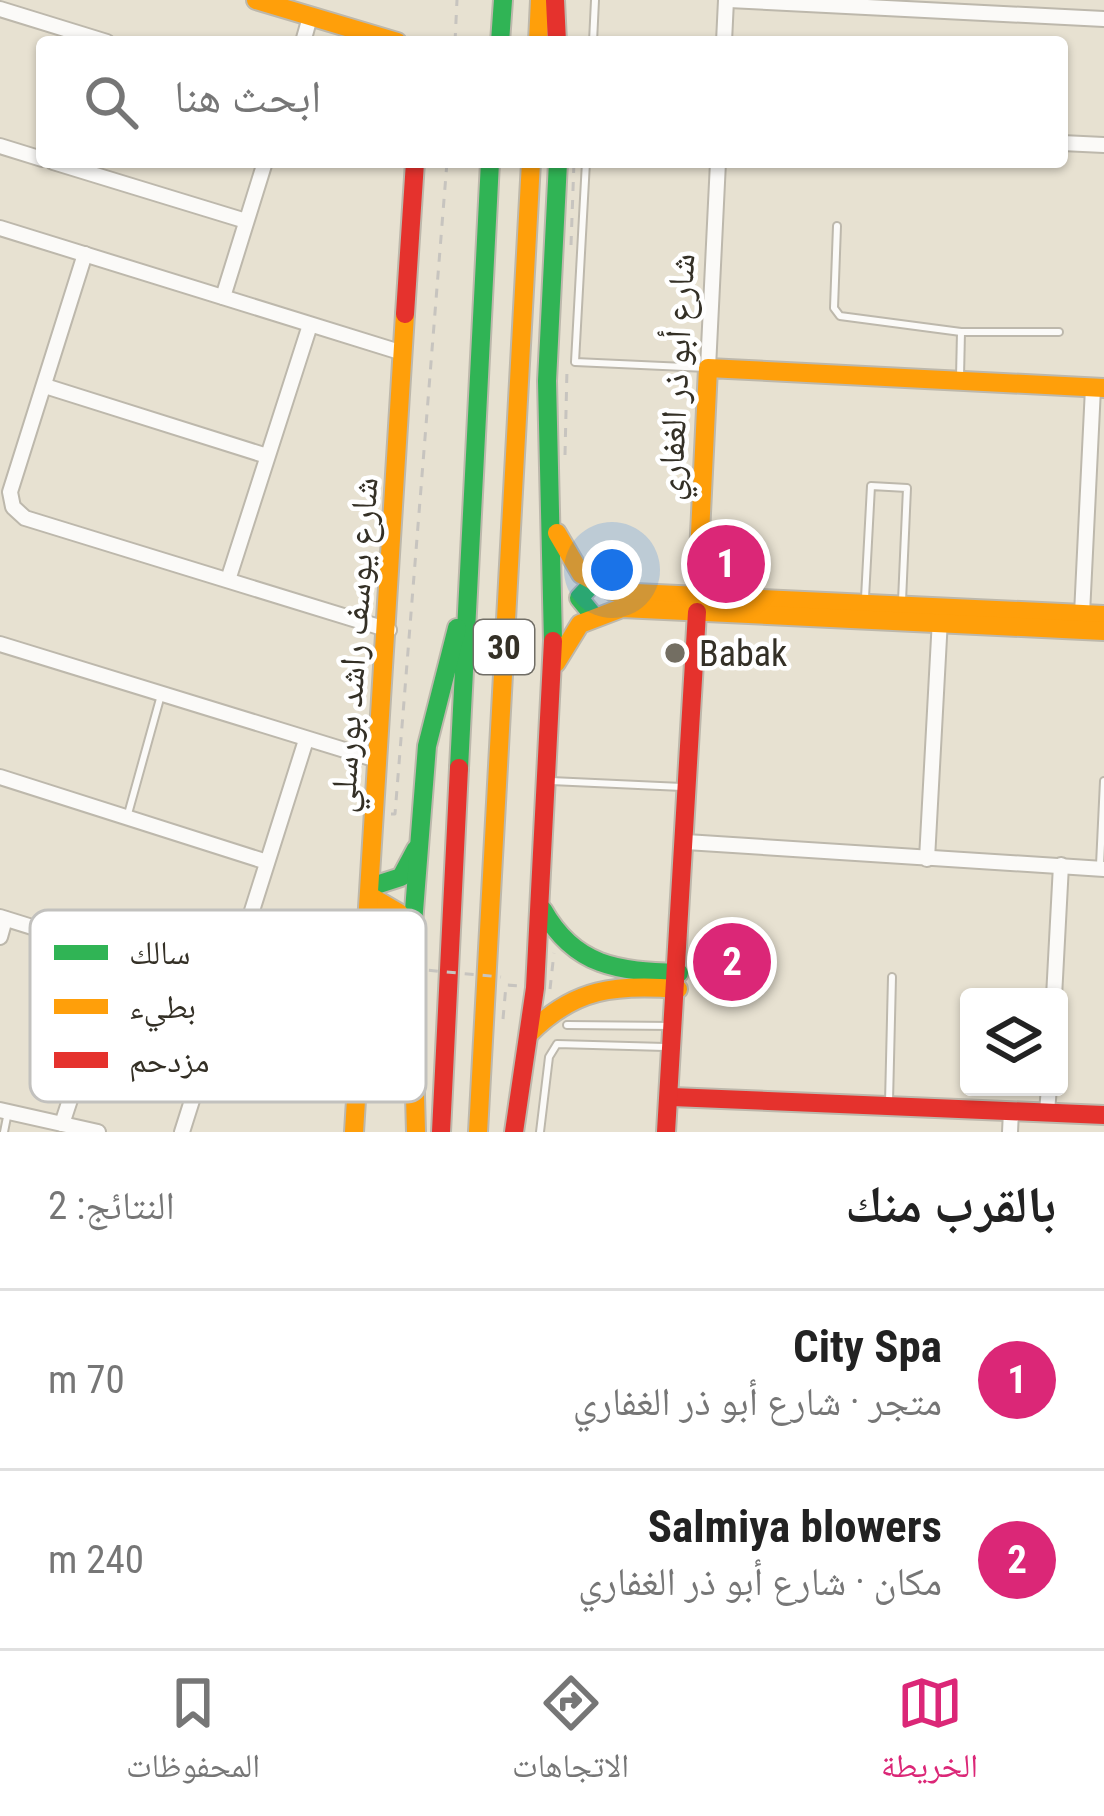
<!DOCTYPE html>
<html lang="ar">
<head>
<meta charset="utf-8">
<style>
	:root { --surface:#fff; --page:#f6f6f6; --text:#222; --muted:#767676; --line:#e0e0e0; --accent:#db2777 }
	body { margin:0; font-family:"Roboto Condensed","Noto Naskh Arabic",sans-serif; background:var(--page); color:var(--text); direction:rtl }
	.controls { position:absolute; right:36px; bottom:36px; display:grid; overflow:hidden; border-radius:12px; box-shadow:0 3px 9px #0004 }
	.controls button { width:108px; height:108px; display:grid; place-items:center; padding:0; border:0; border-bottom:3px solid var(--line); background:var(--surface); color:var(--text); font:60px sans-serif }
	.you { position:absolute; left:612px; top:570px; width:42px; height:42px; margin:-30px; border:9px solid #fff; border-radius:50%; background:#1a73e8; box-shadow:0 0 0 18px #1a73e833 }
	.badge { display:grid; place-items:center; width:78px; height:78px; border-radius:50%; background:var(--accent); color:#fff; font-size:39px; font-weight:700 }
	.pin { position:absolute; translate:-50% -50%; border:6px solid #fff; box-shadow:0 3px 12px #0006 }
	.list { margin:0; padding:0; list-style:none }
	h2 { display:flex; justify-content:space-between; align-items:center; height:156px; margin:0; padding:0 48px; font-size:51px }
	h2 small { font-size:39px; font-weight:400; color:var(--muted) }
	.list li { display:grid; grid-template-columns:78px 1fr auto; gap:36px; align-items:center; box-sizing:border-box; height:180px; padding:0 48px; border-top:3px solid var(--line) }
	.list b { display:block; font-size:45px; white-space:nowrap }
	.list p { margin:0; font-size:39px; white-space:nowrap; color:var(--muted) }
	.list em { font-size:39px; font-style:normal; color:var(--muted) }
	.icon { flex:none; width:66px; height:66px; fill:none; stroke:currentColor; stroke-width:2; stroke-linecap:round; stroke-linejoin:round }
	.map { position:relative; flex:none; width:1104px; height:1132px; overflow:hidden; direction:ltr }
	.search { position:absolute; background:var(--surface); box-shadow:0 3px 9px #0004; left:36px; right:36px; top:36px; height:132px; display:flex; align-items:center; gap:30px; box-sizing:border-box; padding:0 42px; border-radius:12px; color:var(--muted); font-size:45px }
	.sheet { height:516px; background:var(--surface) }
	nav { display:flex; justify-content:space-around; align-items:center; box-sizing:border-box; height:168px; border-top:3px solid var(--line); background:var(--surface); font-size:33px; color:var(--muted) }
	nav a { display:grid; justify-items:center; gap:6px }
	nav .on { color:var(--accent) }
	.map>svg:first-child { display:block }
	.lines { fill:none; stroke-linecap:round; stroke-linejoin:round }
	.lane-casing { stroke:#bdb8ac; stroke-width:10 }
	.street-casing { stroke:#bdb8ac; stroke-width:18 }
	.fast-casing { stroke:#bdb8ac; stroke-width:22 }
	.slow-casing { stroke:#bdb8ac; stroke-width:22 }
	.jam-casing { stroke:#bdb8ac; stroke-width:22 }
	.path { stroke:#c7c4bf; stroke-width:3; stroke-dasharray:9 9; stroke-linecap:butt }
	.lane { stroke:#fbfaf8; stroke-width:6 }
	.street { stroke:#fbfaf8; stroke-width:14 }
	.fast { stroke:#30b455; stroke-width:18 }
	.slow { stroke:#ff9f0a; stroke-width:18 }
	.jam { stroke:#e5322d; stroke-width:18 }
	.path-bridge { stroke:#c7c4bf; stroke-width:3; stroke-dasharray:9 9; stroke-linecap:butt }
	.poi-dot { fill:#736e62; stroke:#fff; stroke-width:4.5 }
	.labels { text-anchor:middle; stroke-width:9; stroke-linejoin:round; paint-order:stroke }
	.shield { fill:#fff; stroke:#716e67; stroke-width:3 }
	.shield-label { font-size:33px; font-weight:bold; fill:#343026 }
	.street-label { font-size:36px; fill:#343026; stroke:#fff }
	.poi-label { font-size:36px; fill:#343026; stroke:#fff; text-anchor:start }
	.key { fill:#fff; stroke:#c2c1be; stroke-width:3 }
	.key-label { font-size:33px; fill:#343026 }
</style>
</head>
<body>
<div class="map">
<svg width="1104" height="1132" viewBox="0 0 1104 1132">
	<rect width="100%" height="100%" fill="#e7e1d1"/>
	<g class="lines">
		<defs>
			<g id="lane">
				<path d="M593 42 595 0"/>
				<path d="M586 162 575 362 707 368"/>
				<path d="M837 226 834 308 840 316 961 332H1059"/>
				<path d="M960 377 961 332"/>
				<path d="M865 598 871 486 907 488 902 601"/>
				<path d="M551 781 682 787"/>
				<path d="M128 814 161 695"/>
				<path d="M1100 865 1104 781"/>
				<path d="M567 1025 672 1026"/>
				<path d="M889 1102 892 977"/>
				<path d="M4 1132 8 1112"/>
				<path d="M540 1132 549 1057 557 1044 665 1047"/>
			</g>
			<g id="street">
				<path d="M729 0 1104 19"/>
				<path d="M0 9 107 42"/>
				<path d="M303 42 310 17"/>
				<path d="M724 42 726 0"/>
				<path d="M1062 143 1104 145"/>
				<path d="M0 146 42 159"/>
				<path d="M53 162 246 221"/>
				<path d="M0 228 403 353"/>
				<path d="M85 254 10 492 13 507 25 518 389 630"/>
				<path d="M223 297 265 162"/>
				<path d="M708 368 718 162"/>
				<path d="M45 386 267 456"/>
				<path d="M228 580 310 325"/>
				<path d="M1082 614 1093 388"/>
				<path d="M0 644 377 760"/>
				<path d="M0 777 267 862"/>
				<path d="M686 842 1104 869"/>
				<path d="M927 859 940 619"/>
				<path d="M0 917 228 988"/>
				<path d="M0 937 5 919"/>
				<path d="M1054 997 1061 865"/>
				<path d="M0 1110 98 1132"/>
				<path d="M1047 1112 1049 1087"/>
				<path d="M62 1124 118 954"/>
				<path d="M182 1132 306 740"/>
				<path d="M1010 1132 1011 1111"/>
			</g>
			<g id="fast">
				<path d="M500 42 503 0"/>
				<path d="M592 614 579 598 593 583"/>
				<path d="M553 641 547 381 558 162"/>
				<path d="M459 768 490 162"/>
				<path d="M370 887 401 877 416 849"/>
				<path d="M543 910C575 967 618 971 679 973"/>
				<path d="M411 949 427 746 457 628"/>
			</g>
			<g id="slow">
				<path d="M256 0 397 42"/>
				<path d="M538 42 540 0"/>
				<path d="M557 533 581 574 614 592 1104 615"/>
				<path d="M697 596 708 368 1104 388"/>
				<path d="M556 663 580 624 622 608 1104 631"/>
				<path d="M370 896 399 913 409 940"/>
				<path d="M411 949 416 1132"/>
				<path d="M529 1034C574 988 616 984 678 989"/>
				<path d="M354 1132 405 314"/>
				<path d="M478 1132 531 162"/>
			</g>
			<g id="jam">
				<path d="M555 0 557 42"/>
				<path d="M405 314 415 162"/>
				<path d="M672 1097 1104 1115"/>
				<path d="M441 1132 459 768"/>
				<path d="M514 1132 535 988 553 641"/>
				<path d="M666 1132 697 612"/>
			</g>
		</defs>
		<use href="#lane" class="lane-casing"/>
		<use href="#street" class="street-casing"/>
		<use href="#fast" class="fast-casing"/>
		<use href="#slow" class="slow-casing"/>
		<use href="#jam" class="jam-casing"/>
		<g class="path">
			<path d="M455 42 457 0"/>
			<path d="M571 245 574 162"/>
			<path d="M565 455 567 369"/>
			<path d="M391 814H395L447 162"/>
			<path d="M550 989 554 953"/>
			<path d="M503 1019 506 985 522 986"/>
			<path d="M377 1024 389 1025 393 967"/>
		</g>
		<use href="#lane" class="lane"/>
		<use href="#street" class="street"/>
		<use href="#fast" class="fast"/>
		<use href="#slow" class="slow"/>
		<use href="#jam" class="jam"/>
		<path class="path-bridge" d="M393 967 501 977"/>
	</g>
	<circle class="poi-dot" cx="675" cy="653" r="12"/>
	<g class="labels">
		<rect class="shield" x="474" y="620" width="60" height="54" rx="9"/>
		<g class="shield-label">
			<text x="504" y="659">30</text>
		</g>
		<g class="street-label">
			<text transform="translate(675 377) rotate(-87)" y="13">شارع أبو ذر الغفاري</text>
			<text transform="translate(353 645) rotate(-86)" y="13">شارع يوسف راشد بورسلي</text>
		</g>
		<g class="poi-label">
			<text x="699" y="666">Babak</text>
		</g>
	</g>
	<rect x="30" y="910" width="396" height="192" rx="18" class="key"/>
	<rect x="54" y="945" width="54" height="15" fill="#30b455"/>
	<rect x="54" y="999" width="54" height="15" fill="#ff9f0a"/>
	<rect x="54" y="1052" width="54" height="16" fill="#e5322d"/>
	<g class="key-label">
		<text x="129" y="964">سالك</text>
		<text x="129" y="1018">بطيء</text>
		<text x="129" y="1072">مزدحم</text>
	</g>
</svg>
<div class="controls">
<button><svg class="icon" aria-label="layers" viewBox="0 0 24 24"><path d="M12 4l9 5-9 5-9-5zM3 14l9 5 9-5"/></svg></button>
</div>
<div class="you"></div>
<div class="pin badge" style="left:726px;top:564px">1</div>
<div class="pin badge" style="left:732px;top:962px">2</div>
<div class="search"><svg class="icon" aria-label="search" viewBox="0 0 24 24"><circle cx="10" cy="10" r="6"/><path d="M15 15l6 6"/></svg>ابحث هنا</div>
</div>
<section class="sheet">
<h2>بالقرب منك<small>النتائج: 2</small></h2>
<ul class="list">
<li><span class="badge">1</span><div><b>City Spa</b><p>متجر · شارع أبو ذر الغفاري</p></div><em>70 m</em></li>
<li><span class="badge">2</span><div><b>Salmiya blowers</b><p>مكان · شارع أبو ذر الغفاري</p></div><em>240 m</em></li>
</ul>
</section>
<nav>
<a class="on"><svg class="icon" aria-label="map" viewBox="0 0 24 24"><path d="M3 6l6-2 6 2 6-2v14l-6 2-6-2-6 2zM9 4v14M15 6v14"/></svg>الخريطة</a>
<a><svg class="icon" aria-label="directions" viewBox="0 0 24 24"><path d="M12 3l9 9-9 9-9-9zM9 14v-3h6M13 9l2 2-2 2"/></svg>الاتجاهات</a>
<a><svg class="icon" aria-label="saved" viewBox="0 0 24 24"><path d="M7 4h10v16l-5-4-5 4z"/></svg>المحفوظات</a>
</nav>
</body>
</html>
